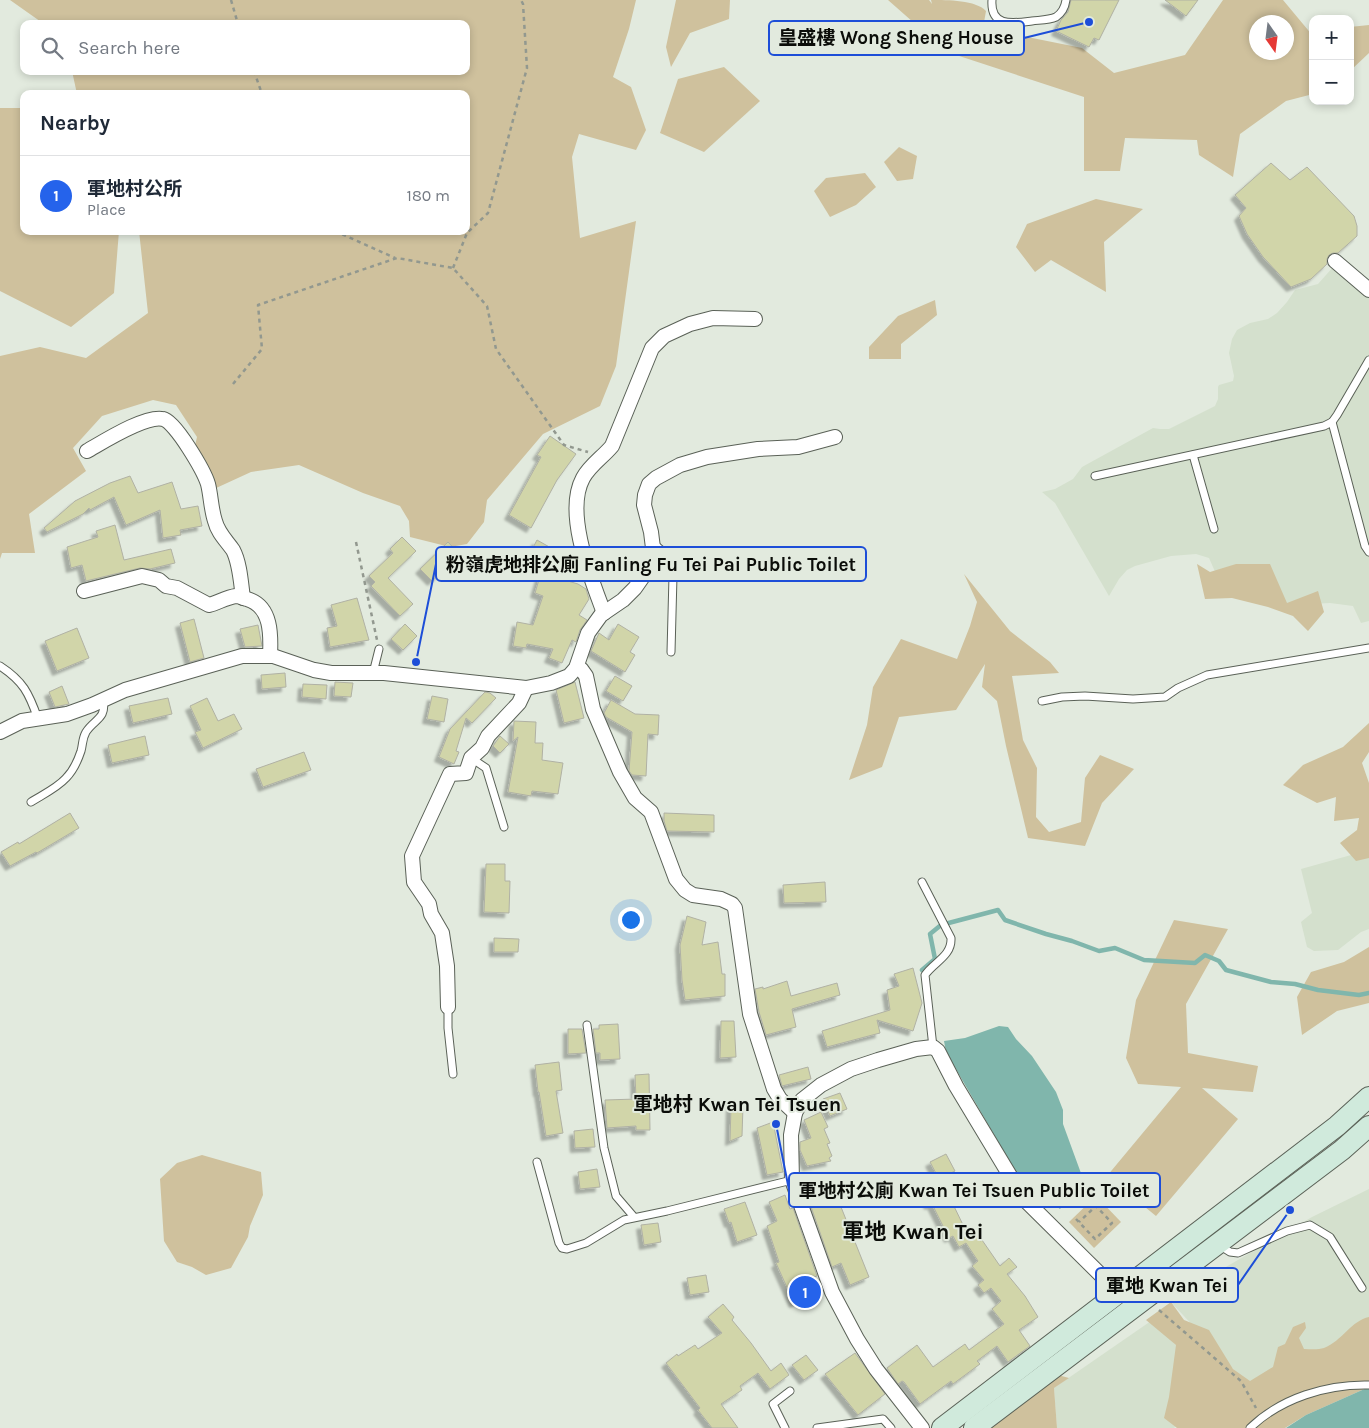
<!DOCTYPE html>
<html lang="en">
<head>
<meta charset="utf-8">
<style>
	:root { --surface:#fff; --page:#f6f6f7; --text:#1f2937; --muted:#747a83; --line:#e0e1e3; --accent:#2563eb }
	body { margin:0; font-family:Karla,"Noto Sans SC",sans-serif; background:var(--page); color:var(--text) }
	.controls { position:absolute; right:15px; top:15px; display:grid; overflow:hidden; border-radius:10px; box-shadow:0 2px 8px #0003 }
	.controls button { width:45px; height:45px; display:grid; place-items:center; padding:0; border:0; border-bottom:1px solid var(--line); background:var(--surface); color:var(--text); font:25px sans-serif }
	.compass { position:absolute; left:1249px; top:15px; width:45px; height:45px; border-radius:50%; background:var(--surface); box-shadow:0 2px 8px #0003; rotate:166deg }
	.you { position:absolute; left:630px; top:919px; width:18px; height:18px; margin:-12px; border:4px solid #fff; border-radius:50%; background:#1a73e8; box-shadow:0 0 0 8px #1a73e833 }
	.badge { display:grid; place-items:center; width:32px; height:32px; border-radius:50%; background:var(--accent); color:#fff; font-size:16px; font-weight:700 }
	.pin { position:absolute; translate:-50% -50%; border:2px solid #fff; box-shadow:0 1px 5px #0006 }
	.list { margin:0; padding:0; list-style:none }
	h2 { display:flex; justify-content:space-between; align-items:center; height:65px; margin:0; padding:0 20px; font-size:21px }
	h2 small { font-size:16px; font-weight:400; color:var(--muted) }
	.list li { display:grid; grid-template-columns:32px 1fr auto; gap:15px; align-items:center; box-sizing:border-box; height:80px; padding:0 20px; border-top:1px solid var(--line) }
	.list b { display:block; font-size:19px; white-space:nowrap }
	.list p { margin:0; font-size:16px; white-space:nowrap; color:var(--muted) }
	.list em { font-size:16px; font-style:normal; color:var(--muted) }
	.icon { flex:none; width:28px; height:28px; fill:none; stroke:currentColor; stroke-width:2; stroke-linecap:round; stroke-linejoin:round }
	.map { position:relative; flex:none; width:1369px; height:1428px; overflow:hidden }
	.search { position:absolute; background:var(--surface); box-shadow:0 2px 8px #0003; left:20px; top:20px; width:450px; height:55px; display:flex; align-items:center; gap:12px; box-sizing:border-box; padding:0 18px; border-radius:10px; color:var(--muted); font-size:19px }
	.panel { position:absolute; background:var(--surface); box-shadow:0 2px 8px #0003; left:20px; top:90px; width:450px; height:145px; border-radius:10px }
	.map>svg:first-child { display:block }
	.built { fill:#d4e0cd }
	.green { fill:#cfc19d; fill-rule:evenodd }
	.water { fill:#80b6ac }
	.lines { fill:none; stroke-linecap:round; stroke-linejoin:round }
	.stream { stroke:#80b6ac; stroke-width:4.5 }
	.building { fill:#d1d5a9; stroke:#b0b1a4; filter:url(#shadow) }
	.service-casing { stroke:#5a6157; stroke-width:9 }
	.minor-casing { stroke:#5a6157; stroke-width:16 }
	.secondary-casing { stroke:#5a6157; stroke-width:22 }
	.path { stroke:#92988f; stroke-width:2.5; stroke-dasharray:4 4; stroke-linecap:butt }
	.service { stroke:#fff; stroke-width:7 }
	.minor { stroke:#fff; stroke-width:14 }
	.secondary { stroke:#d0eadc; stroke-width:20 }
	.labels { text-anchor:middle; stroke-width:4; stroke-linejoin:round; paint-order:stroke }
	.quarter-label { font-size:20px; font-weight:bold; fill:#0b0d09; stroke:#e2eade }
	.district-label { font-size:22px; font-weight:bold; fill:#0b0d09; stroke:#e2eade }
	.leader { fill:none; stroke:#1d4ed8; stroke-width:2 }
	.callout-dot { fill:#1d4ed8; stroke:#e2eade; stroke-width:2 }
	.callout { fill:#e2eade; stroke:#1d4ed8; stroke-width:2 }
	.callout-label { font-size:19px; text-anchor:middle; font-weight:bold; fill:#0b0d09 }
</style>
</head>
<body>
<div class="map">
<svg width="1369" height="1428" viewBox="0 0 1369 1428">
	<defs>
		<filter id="shadow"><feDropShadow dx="-4.5" dy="4.5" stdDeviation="1" flood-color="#0004"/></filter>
	</defs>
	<rect width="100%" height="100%" fill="#e2eade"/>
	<g class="built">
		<path d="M1334 266 1369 296V621L1361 623 1353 606 1330 603 1293 605 1286 603 1282 598 1265 564 1217 576 1209 558 1196 554 1171 556 1135 566 1127 570 1119 579 1109 596 1055 503 1042 492 1055 489 1073 479 1082 467 1153 428 1160 429H1169L1215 406 1218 399V387L1219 385 1233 381 1234 376 1229 353 1232 339 1237 330 1250 323 1268 319 1277 313 1287 302 1295 290 1318 284Z"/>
		<path d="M1369 850V929L1361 932 1338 950 1314 951 1307 947 1301 922 1312 913 1301 869Z"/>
		<path d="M1369 1189V1343L1251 1388 1169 1300 1312 1217Z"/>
		<path d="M1151 1321 1176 1345 1180 1422 1174 1428H1057L1054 1388Z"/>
	</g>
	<g class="green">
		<path d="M10 0H636L629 29 613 77 631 87 646 130 636 150 579 134 572 157 580 238 636 221 616 366 600 406 543 434 487 500 484 522 467 544 450 547 410 537 409 521 400 506 363 493 299 465 251 472 214 489 192 459 197 437 176 405 153 400 102 416 73 448 86 471 29 514 35 553H2L0 559V356L40 347 86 358 148 313 139 231H466V94H77L72 71H466V24H44Z"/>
		<path d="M676 0H730L729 19 690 33 671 67 666 47Z"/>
		<path d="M888 0H929L932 4 931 0C948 0 976 0 986 11L983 28 1082 48 1114 73 1185 55 1223 0H1283L1313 36V94L1286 101 1240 134 1233 177 1199 155 1197 140 1125 138 1120 171H1084V97L947 52ZM1256 22H1286V52H1256Z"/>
		<path d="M1369 25V53L1350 71V27Z"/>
		<path d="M724 67 760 101 704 152 660 133 678 79Z"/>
		<path d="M0 108H24V231H119L114 293 71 327 0 291Z"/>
		<path d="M899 147 917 156 913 179 897 181 884 162Z"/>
		<path d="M865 173 876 187 856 205 830 217 814 191 826 178Z"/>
		<path d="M1096 199 1143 209 1104 242 1106 292 1051 260 1035 272 1016 247 1027 224Z"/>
		<path d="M935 300 937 315 901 344V359H869V347L898 316Z"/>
		<path d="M1197 564 1210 572 1236 564H1270L1287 603 1318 591 1324 612 1308 631 1293 616 1268 607 1232 598 1205 599Z"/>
		<path d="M964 574 1010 631 1050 662 1059 673 1012 676 1023 740 1037 768 1036 817 1049 832 1081 822 1085 778 1100 755 1134 769 1102 803 1085 846 1028 838 1006 746 997 701 982 687 985 664 956 710 899 717 882 767 849 780 867 725 873 687 901 639 957 659 970 626 977 602Z"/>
		<path d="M1369 723V752L1362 763 1369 783V858L1356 861 1340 843 1357 830 1359 818 1334 821 1336 797 1317 803 1283 785 1303 765 1343 747Z"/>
		<path d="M1174 920 1228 929 1186 1004 1188 1053 1258 1066 1253 1092 1202 1088 1238 1119 1156 1216 1107 1176 1181 1087 1138 1084 1126 1058 1136 1000Z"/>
		<path d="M1369 947V1003L1337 1011 1302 1035 1297 997 1311 972 1344 962Z"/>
		<path d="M202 1155 261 1172 263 1195 250 1226 248 1237 231 1268 206 1275 192 1267 177 1262 164 1241 160 1179 177 1163Z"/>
		<path d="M1096 1196 1121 1222 1094 1248 1069 1222Z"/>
		<path d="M1171 1302 1184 1320 1209 1330 1233 1369 1250 1381 1273 1367 1278 1347 1285 1344 1293 1327 1305 1322 1306 1328 1299 1338 1304 1349C1310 1349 1318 1350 1324 1348 1342 1341 1352 1320 1369 1317V1387L1306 1415 1285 1428H1177L1164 1418 1169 1397 1176 1345 1146 1320Z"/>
		<path d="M1058 1375 1069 1378 1054 1388 1057 1428H988Z"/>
	</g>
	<g class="water">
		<path d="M999 1026 1008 1027 1016 1039 1032 1056 1056 1092 1063 1110V1124L1082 1176 1077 1188 1060 1209C1049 1200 1039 1191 1025 1188L946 1052 944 1041 965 1038Z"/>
		<path d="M1369 1387V1428H1286L1306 1415Z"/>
	</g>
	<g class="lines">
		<path class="stream" d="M922 970 935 959 930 934 941 925 998 910 1005 920 1046 934 1072 941 1099 951 1115 948 1144 960 1195 963 1205 955 1219 961 1226 970 1271 982 1295 984 1318 990 1359 995 1369 993"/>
	</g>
	<g class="building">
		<path d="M1071 0H1119L1099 40 1094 38 1089 47 1056 31 1061 20 1068 12Z"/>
		<path d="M1165 0H1198L1186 16Z"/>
		<path d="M1271 163 1290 180 1307 167 1354 216 1357 226V236L1338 253H1333L1329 255 1327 259V264L1311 279 1291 287 1263 257 1247 234 1239 216 1246 208 1235 195Z"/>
		<path d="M550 436 576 454 557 480 531 528 509 515 541 457 537 455Z"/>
		<path d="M130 476 138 493 172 482 181 509 198 506 202 526 180 530 181 535 163 538 160 510 126 525 114 497 90 510 89 508 83 514 47 532 44 528 75 501 110 483Z"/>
		<path d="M115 525 124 560 171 549 175 563 150 569 140 568 86 581 82 565 71 568 67 547 98 537 96 531Z"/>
		<path d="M402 537 416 551 388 578 413 604 400 616 371 586 375 582 369 576 393 553 390 549Z"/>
		<path d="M537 540 560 553 549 572 527 559Z"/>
		<path d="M448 542 461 556 432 581 420 569Z"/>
		<path d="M541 573 578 584 586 589 589 599 579 615 587 620 580 630 576 642 572 640 562 663 549 658 553 649 527 644 526 648 513 646 517 622 533 625 543 596 535 593Z"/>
		<path d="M357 598 369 640 330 647 327 628 337 626 331 605Z"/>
		<path d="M194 619 204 658 190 662 180 623Z"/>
		<path d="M405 624 417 636 403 650 391 639Z"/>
		<path d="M618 624 639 637 630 652 635 655 625 672 591 651 599 633 609 640Z"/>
		<path d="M258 625 262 646 245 647 240 629Z"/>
		<path d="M77 628 89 658 57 671 45 641Z"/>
		<path d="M285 673 286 687 262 689 261 675Z"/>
		<path d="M615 676 632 686 623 701 606 691Z"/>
		<path d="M335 682 353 683 351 697 334 696Z"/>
		<path d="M575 682 584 718 564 723 556 690Z"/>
		<path d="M303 684 327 685 326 699 302 697Z"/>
		<path d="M62 686 69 704 55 707 49 692Z"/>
		<path d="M485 692 490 693 496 698 472 723 466 718 456 751 459 752 454 764 439 757 450 729Z"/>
		<path d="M432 696 448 699 444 722 427 719Z"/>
		<path d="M168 698 172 714 133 723 129 706Z"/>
		<path d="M207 698 218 721 234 714 242 729 203 748 195 732 201 730 190 706Z"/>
		<path d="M611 700 635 714 659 715 658 735 648 734 646 776 632 775 629 771 632 732 606 717 604 713Z"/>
		<path d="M514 721 536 722 535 743H543L542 760 563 763 558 794 532 791 531 796 508 792 518 737 513 741Z"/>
		<path d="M145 736 149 755 112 763 108 745Z"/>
		<path d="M500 736 509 744 500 753 493 746Z"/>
		<path d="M304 752 311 770 263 787 256 769Z"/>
		<path d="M70 813 79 828 37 853 36 852 10 866 1 852 18 842 19 844Z"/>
		<path d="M664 813 714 815V832L667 831 664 821Z"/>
		<path d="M486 864H505V881H510L509 913 484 912Z"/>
		<path d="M825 882 826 902 784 903 783 885Z"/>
		<path d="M687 916 706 922 702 945 718 942 722 974H725V996L685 1000 682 980 680 945Z"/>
		<path d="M494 938 519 939 518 952H494Z"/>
		<path d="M913 968 922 1003 913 1031 877 1020 880 1033 827 1047 822 1031 890 1010 887 990 899 986 894 974Z"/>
		<path d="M787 981 791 996 837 983 840 995 792 1009 796 1027 766 1035 759 1012 755 989 763 987V989Z"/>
		<path d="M721 1021H734L736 1057 720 1058Z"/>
		<path d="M618 1024 620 1059 600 1060V1053H596L593 1029H599V1025Z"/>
		<path d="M568 1029H582L586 1053 568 1054Z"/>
		<path d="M559 1062 562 1090 556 1091 563 1133 546 1136 539 1092H538L535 1065Z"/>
		<path d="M808 1067 811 1079 782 1086 779 1075Z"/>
		<path d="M649 1074 650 1130H636V1126L607 1128 605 1100 636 1099 635 1075Z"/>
		<path d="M840 1093 847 1109 830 1116 823 1099Z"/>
		<path d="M731 1106H743L742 1136 730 1141Z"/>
		<path d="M821 1112 828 1127 824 1129 830 1143 827 1144 832 1156 829 1158 831 1161 807 1166 800 1150V1142L811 1138 804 1120Z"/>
		<path d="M773 1122 783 1172 767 1175 757 1128Z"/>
		<path d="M593 1129 595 1147 575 1148 574 1131Z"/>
		<path d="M946 1154 955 1171 939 1179 930 1162Z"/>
		<path d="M597 1169 600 1187 580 1189 578 1172Z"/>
		<path d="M829 1177 869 1277 850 1285 841 1263 832 1267 809 1201 812 1199 806 1186Z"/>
		<path d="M949 1179 955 1193 949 1196 966 1231 973 1227 980 1241 982 1240 1000 1266 1009 1258 1017 1267 1007 1274 1025 1296 1038 1317 1019 1330 1030 1346 1008 1362 997 1346 977 1361 980 1364 953 1384 951 1381 920 1404 904 1382 902 1381 898 1384 887 1368 917 1345 933 1367 965 1344 969 1350 1004 1324 992 1309 1001 1301 991 1288 984 1293 978 1285 984 1280 972 1266 978 1261 966 1243 959 1247 953 1236 949 1238 932 1204 929 1205 923 1191Z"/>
		<path d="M785 1195 790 1209 793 1208 817 1276 814 1277 820 1292 794 1303 776 1263 779 1262 767 1226 777 1221 769 1202Z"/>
		<path d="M745 1202 757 1235 737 1242 731 1222 729 1223 724 1209Z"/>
		<path d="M658 1223 661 1242 644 1245 641 1225Z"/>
		<path d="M706 1275 709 1292 690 1295 687 1278Z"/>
		<path d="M723 1304 734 1317 732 1320 751 1343 771 1371 781 1363 789 1375 770 1389 758 1373 740 1386 742 1390 721 1404 738 1428H712L698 1410 700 1408 666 1363 677 1354 678 1356 695 1345 698 1349 722 1333 708 1317Z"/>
		<path d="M855 1353 885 1394 858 1415 825 1374Z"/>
		<path d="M806 1355 818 1370 804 1380 792 1365Z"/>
	</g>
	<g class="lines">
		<defs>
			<g id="service">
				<path d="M992 0C990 28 1014 23 1032 21 1040 20 1049 20 1056 17 1062 13 1065 7 1066 0"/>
				<path d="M1332 422 1365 546 1369 552"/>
				<path d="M1193 455 1214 529"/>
				<path d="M1095 476 1324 426 1332 422 1337 415 1369 360"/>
				<path d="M653 543 667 555 672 562 673 576 671 652"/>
				<path d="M0 666C23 681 29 693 38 719"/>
				<path d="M373 673 379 649"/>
				<path d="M1042 701 1062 697 1085 696 1133 699 1165 697 1178 688 1207 675 1369 648"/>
				<path d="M471 758 486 768 504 827"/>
				<path d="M31 802C42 795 57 788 66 778 73 771 78 760 81 751 83 744 82 739 86 732 94 719 107 719 103 700"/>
				<path d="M922 882 951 938C952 956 934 962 925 975L933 1047"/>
				<path d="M448 1007V1028L453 1074"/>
				<path d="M587 1025 604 1148 616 1196 634 1217"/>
				<path d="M537 1162 559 1243 562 1248 567 1249 586 1243 624 1220 667 1211 792 1180"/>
				<path d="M1219 1245 1230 1252 1238 1253 1287 1231 1310 1225 1330 1237 1362 1288"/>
				<path d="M785 1428 773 1404 790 1391"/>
				<path d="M817 1428 883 1419 891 1428"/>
				<path d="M1250 1428C1281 1398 1327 1384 1369 1385"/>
			</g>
			<g id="minor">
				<path d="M1335 261 1369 290"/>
				<path d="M87 451C103 442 145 415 163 419 175 421 204 471 208 484 211 496 211 509 215 521 218 533 226 540 233 550 240 563 241 584 243 598"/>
				<path d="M84 591 142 576 159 580 166 586 177 588 209 605C217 603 227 597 236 596 239 596 244 598 247 599 272 606 271 636 270 656"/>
				<path d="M604 613C591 578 564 513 583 478 590 465 603 457 612 446L652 348 664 336 690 324 713 318 755 319"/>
				<path d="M576 668 581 669 586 676 593 709 620 772 635 798 651 812 676 879 685 890 693 895 721 899 732 904 735 908 750 1014 774 1089 780 1099 795 1113"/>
				<path d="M0 732 22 721 67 714 92 705 125 690 242 656H273L314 670 331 673H384L526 688 551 683 569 676 576 668 588 633 601 615 623 600 635 588 649 568 653 548 651 532 644 505 645 495 649 484 656 478 680 465 707 457 758 449 798 447 835 437"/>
				<path d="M448 1007 447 966 442 933 431 914 429 904 414 882 412 856 450 774 466 773 471 758 482 748 488 736 519 703 526 688"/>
				<path d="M922 1428 876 1369 857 1339 832 1292 792 1180 791 1135 795 1113 802 1100 821 1085 851 1069 878 1060 916 1049 933 1047 938 1051 956 1086 1024 1199 1119 1293"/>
			</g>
			<g id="secondary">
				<path d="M942 1428 1337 1126 1369 1097"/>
				<path d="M974 1428 1342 1150 1369 1126"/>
			</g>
		</defs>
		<use href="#service" class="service-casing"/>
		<use href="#minor" class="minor-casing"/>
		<use href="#secondary" class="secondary-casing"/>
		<g class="path">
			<path d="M231 0 238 24"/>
			<path d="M254 71 262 94"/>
			<path d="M335 231 395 258"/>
			<path d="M453 268 467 233 488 213 527 68 523 4 521 0"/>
			<path d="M233 384 262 349 258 305 397 258 453 268 487 306 496 349 564 445 588 452"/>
			<path d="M356 542 377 640"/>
			<path d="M1076 1219 1095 1239 1112 1223 1096 1206 1079 1222"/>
			<path d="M1159 1310 1241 1381 1256 1408"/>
		</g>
		<use href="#service" class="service"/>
		<use href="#minor" class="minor"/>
		<use href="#secondary" class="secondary"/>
	</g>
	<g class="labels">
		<g class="quarter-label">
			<text x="737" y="1111">軍地村 Kwan Tei Tsuen</text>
		</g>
		<g class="district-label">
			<text x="913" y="1239">軍地 Kwan Tei</text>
		</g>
	</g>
	<path class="leader" d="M1089 22L1024 38M416 662L436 564M776 1124L789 1190M1290 1210L1238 1285"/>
	<g class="callout-dot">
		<circle cx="1089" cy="22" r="5"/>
		<circle cx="416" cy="662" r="5"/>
		<circle cx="776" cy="1124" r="5"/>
		<circle cx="1290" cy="1210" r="5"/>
	</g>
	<g class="callout">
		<rect x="769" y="21" width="255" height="34" rx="5"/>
		<rect x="436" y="547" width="430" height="34" rx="5"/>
		<rect x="789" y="1173" width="371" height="34" rx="5"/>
		<rect x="1096" y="1268" width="142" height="34" rx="5"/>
	</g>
	<g class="callout-label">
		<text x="896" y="44">皇盛樓 Wong Sheng House</text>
		<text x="651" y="571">粉嶺虎地排公廁 Fanling Fu Tei Pai Public Toilet</text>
		<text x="974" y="1197">軍地村公廁 Kwan Tei Tsuen Public Toilet</text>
		<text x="1167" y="1292">軍地 Kwan Tei</text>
	</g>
</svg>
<div class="controls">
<button>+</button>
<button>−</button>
</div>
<svg class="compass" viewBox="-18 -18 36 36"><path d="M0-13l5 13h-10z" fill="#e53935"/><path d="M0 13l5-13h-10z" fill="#747a83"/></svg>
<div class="you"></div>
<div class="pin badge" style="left:805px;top:1292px">1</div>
<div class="search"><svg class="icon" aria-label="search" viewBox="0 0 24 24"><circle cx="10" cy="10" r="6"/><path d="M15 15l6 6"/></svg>Search here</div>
<section class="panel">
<h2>Nearby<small></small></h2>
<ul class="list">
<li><span class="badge">1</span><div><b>軍地村公所</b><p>Place</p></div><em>180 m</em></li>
</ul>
</section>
</div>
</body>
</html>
